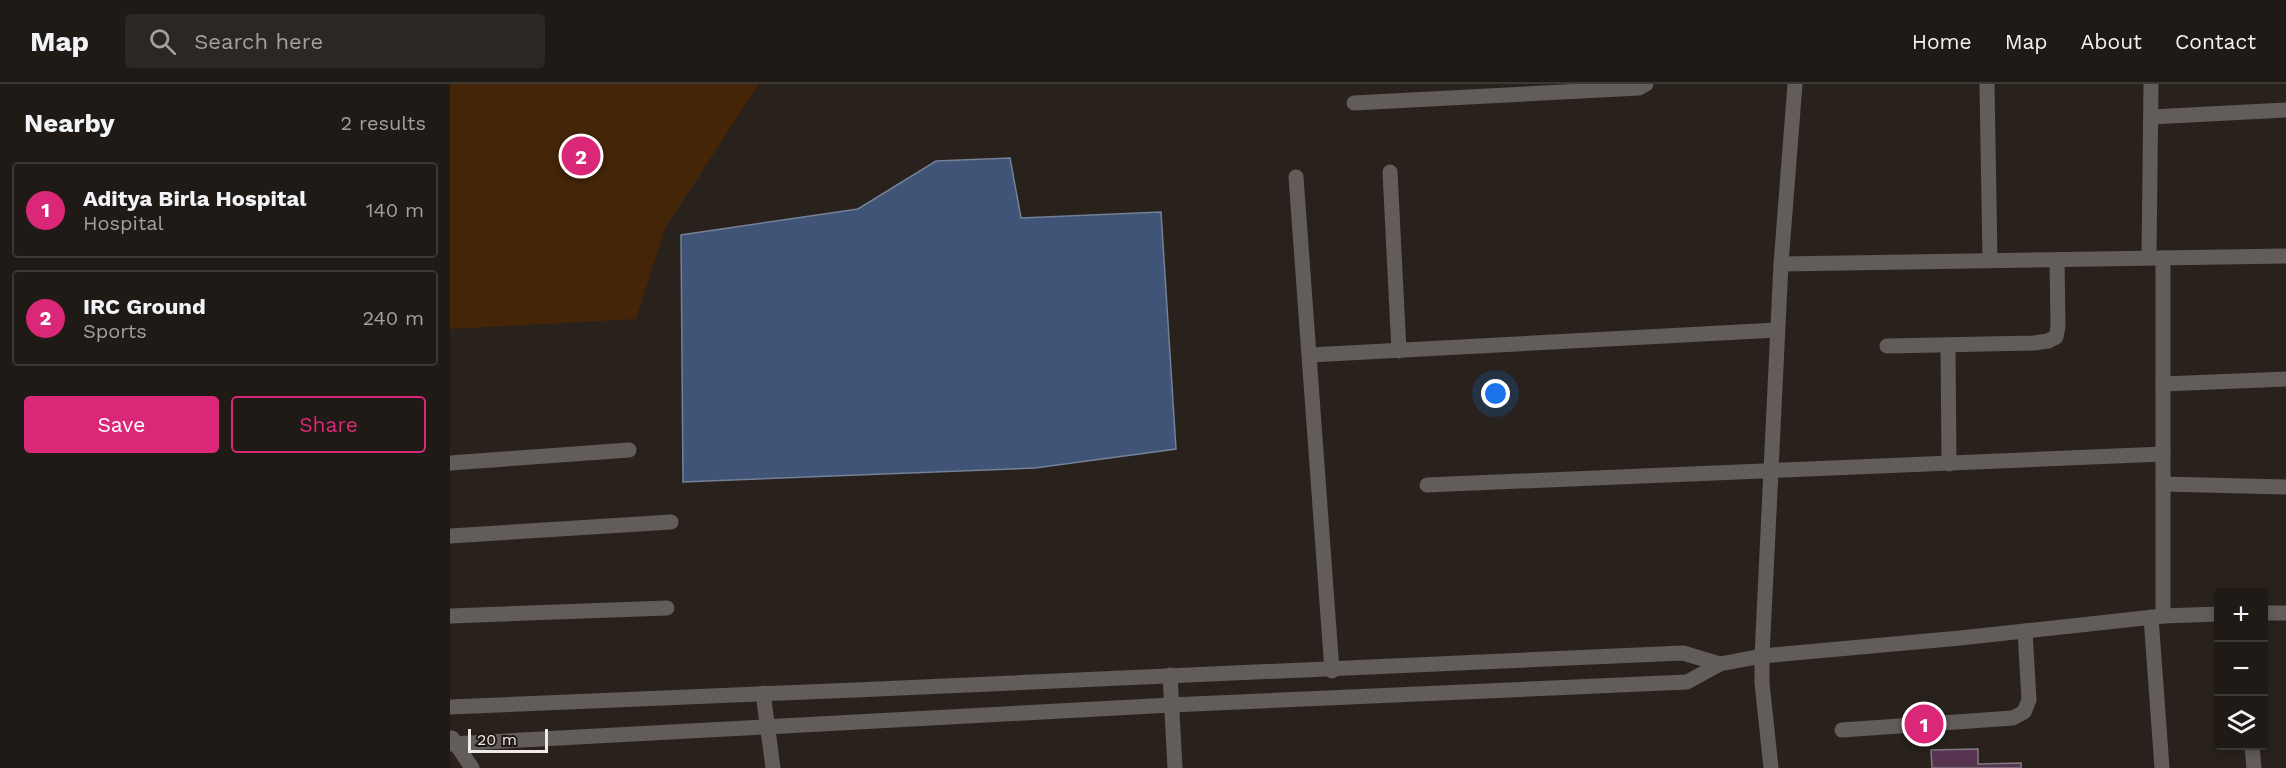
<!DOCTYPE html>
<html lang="en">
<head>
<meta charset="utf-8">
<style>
	:root { --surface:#1f1a15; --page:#2c2722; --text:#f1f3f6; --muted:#a1a1a0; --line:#3c3834; --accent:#db2777 }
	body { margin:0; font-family:"Work Sans",sans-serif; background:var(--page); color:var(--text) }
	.controls { position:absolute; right:18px; bottom:18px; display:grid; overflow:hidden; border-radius:6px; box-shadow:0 3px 9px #0003 }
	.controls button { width:54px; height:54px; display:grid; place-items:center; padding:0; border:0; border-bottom:2px solid var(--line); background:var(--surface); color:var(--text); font:30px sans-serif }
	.scale { position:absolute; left:18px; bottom:15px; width:80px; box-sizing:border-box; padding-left:6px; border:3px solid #efeae6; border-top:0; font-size:16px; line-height:21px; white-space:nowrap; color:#efeae6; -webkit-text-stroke:4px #201813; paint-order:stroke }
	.you { position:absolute; left:1046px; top:310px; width:21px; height:21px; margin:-15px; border:4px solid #fff; border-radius:50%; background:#1a73e8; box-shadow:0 0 0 9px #1a73e833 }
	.badge { display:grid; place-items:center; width:39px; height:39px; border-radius:50%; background:var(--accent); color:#fff; font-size:20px; font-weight:700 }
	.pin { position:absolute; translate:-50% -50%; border:3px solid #fff; box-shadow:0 2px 6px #0006 }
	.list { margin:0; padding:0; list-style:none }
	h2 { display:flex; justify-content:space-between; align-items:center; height:78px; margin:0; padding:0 24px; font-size:26px }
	h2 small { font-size:20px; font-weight:400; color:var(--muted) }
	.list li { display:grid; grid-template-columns:39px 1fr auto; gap:18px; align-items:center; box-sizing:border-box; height:96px; margin:0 12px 12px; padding:0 12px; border:2px solid var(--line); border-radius:6px }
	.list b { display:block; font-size:22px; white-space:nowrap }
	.list p { margin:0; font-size:20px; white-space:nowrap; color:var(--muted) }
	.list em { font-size:20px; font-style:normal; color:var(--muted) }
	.actions { display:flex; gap:12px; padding:18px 24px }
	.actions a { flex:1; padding:14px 0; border:2px solid var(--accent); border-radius:6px; text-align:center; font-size:21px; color:var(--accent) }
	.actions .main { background:var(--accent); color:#fff }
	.icon { flex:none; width:33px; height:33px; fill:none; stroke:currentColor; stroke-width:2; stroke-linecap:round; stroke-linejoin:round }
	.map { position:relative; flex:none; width:1836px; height:684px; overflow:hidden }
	header { display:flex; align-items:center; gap:36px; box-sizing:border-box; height:84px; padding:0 30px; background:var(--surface); border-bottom:2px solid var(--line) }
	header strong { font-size:28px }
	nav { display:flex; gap:33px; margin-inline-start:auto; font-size:21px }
	.search { width:420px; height:54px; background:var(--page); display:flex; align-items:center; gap:15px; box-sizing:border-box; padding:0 21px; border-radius:6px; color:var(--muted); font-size:22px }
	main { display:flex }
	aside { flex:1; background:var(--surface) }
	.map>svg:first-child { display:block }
	.green { fill:#442508 }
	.water { fill:#3f5476; stroke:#748198; stroke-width:1.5 }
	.building { fill:#573550; stroke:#837981; stroke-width:1.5 }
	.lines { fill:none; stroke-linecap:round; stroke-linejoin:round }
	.minor { stroke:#625c5b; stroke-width:15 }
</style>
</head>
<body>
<header>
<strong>Map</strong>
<div class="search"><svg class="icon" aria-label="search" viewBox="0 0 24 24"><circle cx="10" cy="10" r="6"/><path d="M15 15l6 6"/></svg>Search here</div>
<nav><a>Home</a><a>Map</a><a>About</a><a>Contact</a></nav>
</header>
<main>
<aside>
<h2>Nearby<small>2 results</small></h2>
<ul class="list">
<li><span class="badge">1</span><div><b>Aditya Birla Hospital</b><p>Hospital</p></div><em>140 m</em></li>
<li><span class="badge">2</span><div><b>IRC Ground</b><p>Sports</p></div><em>240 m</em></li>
</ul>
<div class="actions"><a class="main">Save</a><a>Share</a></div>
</aside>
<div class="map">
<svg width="1836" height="684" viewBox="0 0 1836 684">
	<rect width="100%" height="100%" fill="#29221c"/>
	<path class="green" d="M0 0H309L215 144 186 235 0 245Z"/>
	<path class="water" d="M560 74 571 134 711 128 726 365 585 384 233 398 231 151 408 125 486 77Z"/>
	<path class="building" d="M1528 665V680L1571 679V684H1482L1481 666Z"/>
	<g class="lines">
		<g class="minor">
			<path d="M1537 0 1540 176"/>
			<path d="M904 19 1189 4 1196 0"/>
			<path d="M1701 33 1836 26"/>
			<path d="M940 88 949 267"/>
			<path d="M846 93 882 587"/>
			<path d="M1699 174 1701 0"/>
			<path d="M1713 174V532"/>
			<path d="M1331 180 1836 172"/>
			<path d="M1498 261 1499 380"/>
			<path d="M1437 262 1584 259 1598 257 1606 253 1608 243 1607 176"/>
			<path d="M860 271 1327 246"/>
			<path d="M1713 300 1836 295"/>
			<path d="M0 379 179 366"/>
			<path d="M1713 400 1836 403"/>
			<path d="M977 401 1713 370"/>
			<path d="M0 452 221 438"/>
			<path d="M1814 529H1836"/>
			<path d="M0 532 217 524"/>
			<path d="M1701 533 1712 684"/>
			<path d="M720 591 725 684"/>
			<path d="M313 609 323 684"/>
			<path d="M0 623C411 605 822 590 1233 569L1270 580"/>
			<path d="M1392 646 1563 634 1574 628 1579 616 1575 547"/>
			<path d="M2 654 22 684"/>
			<path d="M0 660 721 621 1237 598 1270 580 1312 572 1510 554 1713 532 1768 530"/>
			<path d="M1802 662 1804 684"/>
			<path d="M1321 684 1312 599V572L1331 180 1345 0"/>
		</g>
	</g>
</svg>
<div class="controls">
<button>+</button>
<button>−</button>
<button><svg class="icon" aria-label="layers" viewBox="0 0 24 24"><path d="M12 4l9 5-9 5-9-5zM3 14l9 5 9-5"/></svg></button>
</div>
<div class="scale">20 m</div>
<div class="you"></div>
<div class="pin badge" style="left:1474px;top:640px">1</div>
<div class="pin badge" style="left:131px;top:72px">2</div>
</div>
</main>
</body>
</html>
